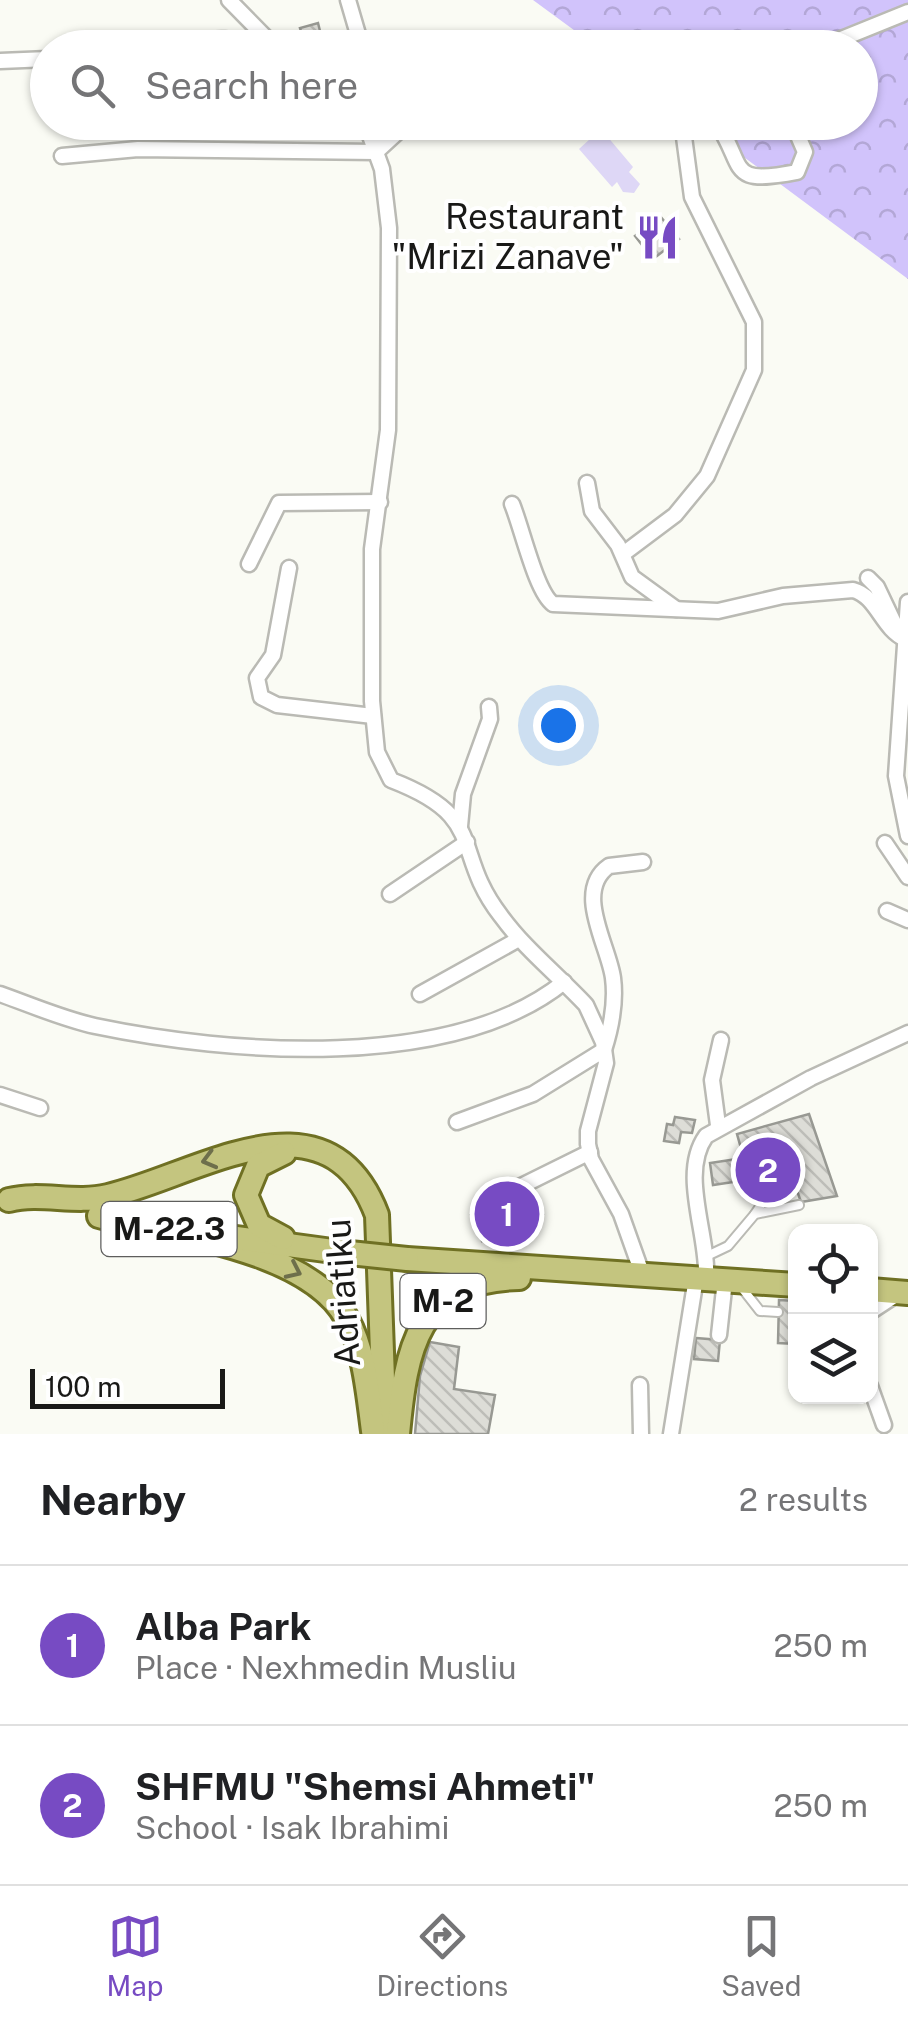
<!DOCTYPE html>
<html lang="en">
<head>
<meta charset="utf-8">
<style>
	:root { --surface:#fff; --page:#f2f2f2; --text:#202124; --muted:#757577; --line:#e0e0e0; --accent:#774bc3 }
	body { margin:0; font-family:"Public Sans",sans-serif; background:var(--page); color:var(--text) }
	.controls { position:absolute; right:30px; bottom:30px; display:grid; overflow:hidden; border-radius:20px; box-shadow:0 2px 8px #0004 }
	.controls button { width:90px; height:90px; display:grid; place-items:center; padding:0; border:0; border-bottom:2px solid var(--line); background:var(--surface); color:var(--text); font:50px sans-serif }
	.scale { position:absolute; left:30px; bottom:25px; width:195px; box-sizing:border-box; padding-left:10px; border:5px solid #191917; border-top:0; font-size:28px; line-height:35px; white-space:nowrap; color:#191917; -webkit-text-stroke:8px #fff; paint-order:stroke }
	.you { position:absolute; left:558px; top:725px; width:35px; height:35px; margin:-25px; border:8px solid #fff; border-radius:50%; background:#1a73e8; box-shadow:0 0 0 15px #1a73e833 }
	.badge { display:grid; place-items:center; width:65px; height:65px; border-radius:50%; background:var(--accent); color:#fff; font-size:32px; font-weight:700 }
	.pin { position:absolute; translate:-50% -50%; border:5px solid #fff; box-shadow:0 2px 10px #0006 }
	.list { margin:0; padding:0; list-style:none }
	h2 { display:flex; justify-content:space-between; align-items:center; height:130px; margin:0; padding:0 40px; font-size:42px }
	h2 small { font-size:32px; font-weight:400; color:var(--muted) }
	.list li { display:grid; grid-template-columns:65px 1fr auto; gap:30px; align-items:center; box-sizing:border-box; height:160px; padding:0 40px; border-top:2px solid var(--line) }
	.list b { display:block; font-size:38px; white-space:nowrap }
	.list p { margin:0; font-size:32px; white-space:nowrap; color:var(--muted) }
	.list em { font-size:32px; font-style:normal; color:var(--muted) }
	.icon { flex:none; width:55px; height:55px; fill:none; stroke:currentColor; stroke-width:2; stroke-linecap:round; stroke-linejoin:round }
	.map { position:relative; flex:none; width:908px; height:1434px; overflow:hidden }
	.search { position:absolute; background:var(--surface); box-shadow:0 2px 8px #0004; left:30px; right:30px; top:30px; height:110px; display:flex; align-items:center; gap:25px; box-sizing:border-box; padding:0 35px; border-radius:55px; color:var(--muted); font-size:38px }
	.sheet { height:450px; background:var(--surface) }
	nav { display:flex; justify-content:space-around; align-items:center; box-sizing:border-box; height:140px; border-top:2px solid var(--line); background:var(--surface); font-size:28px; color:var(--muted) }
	nav a { display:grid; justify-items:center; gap:5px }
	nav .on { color:var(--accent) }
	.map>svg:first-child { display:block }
	.forest { fill:url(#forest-crowns) }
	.water { fill:#ded7f6 }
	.building { fill:url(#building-back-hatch); stroke:#989993; stroke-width:2.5 }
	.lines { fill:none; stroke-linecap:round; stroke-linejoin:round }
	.lane-casing { stroke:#babab4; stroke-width:12 }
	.street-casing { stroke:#babab4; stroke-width:19 }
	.primary-casing { stroke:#6f7023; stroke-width:28 }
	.lane { stroke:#fff; stroke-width:8 }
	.street { stroke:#fff; stroke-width:14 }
	.primary { stroke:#c4c57f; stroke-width:22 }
	.primary-bridge-casing { stroke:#6f7023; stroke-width:28; stroke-linecap:butt }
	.primary-bridge { stroke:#c4c57f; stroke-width:22 }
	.oneway { stroke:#6e6f4b }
	.labels { text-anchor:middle; stroke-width:8; stroke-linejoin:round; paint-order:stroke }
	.shield { fill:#fff; stroke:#5e5e5d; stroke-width:2.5 }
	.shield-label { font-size:32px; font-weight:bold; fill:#191917 }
	.poi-label { font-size:35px; fill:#191917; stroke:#fff; text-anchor:end }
	.street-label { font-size:35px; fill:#191917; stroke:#fff }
</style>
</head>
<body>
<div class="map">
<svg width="908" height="1434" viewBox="0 0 908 1434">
	<defs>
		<pattern id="forest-crowns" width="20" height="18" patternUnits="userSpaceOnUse" patternTransform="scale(2.5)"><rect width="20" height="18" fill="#d1c3fb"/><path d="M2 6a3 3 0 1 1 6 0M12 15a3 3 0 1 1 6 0" fill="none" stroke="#b3a7d6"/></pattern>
		<pattern id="building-back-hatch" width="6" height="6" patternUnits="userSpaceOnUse" patternTransform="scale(2.5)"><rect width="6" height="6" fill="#ddddd7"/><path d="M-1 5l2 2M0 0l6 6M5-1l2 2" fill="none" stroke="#bdbdb8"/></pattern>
	</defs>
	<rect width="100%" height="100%" fill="#fafbf4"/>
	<path class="forest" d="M533 0H908V279L698 123 860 122V48L597 47Z"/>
	<path class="water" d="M601 129 633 167 629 172 640 184 634 193 623 192 617 182 612 187 579 149Z"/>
	<g class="building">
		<path d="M318 23 323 43 306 48 300 28Z"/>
		<path d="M660 216 679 239 653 259 635 236Z"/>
		<path d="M809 1114 837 1196 801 1202 793 1179 752 1187 737 1134Z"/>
		<path d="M675 1117 695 1120 692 1133 681 1132 679 1143 664 1141 667 1124 673 1125Z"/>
		<path d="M737 1159 740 1181 713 1185 710 1163Z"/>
		<path d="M532 1188 543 1214 482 1241 471 1215Z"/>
		<path d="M779 1300 796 1301V1344L778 1343Z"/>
		<path d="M696 1338 720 1340 718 1361 694 1359Z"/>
		<path d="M430 1342 459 1347 454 1389 495 1395 488 1434H415L420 1376Z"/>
	</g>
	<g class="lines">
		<defs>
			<g id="lane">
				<path d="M755 1214 773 1187"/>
				<path d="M707 1256 728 1246 755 1214 799 1205"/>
				<path d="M742 1288 760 1311 778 1312"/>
			</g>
			<g id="street">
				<path d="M229 0 274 46"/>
				<path d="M348 0 362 48"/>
				<path d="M177 48C212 34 238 39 274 47"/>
				<path d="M819 48 908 12"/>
				<path d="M0 61 48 59"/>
				<path d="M365 122 382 169 389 228 388 430 372 549V701L377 752 391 780C490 818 450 850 501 916 525 949 558 975 586 1005L603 1042 606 1063 588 1131V1144L591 1159 621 1214 643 1276"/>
				<path d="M716 122C747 167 725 186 797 172L805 152 792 122"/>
				<path d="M62 156 138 149 376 152 401 129"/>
				<path d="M587 483 592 511 618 545 632 577 676 609"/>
				<path d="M512 504C522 528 536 592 553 604L718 611 783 596 853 590C877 596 882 629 905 639"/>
				<path d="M623 554 675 515 707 476 754 370V322L692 197 682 122"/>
				<path d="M249 564 279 503 380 502"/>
				<path d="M289 568 273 655 257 678 261 697 277 705 373 716"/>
				<path d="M868 578 877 587 896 627"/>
				<path d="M908 602 896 776 908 836"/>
				<path d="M460 826 463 794 490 719 489 707"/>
				<path d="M885 843 908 877"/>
				<path d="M390 894 467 842"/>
				<path d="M887 911 908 920"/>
				<path d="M0 994C31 1005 63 1019 95 1026 229 1054 452 1072 564 982"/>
				<path d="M420 994 519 939"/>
				<path d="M0 1095 40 1108"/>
				<path d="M457 1122 533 1094 604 1050C611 1028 616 1001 613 978 609 946 573 891 609 866L643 862"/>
				<path d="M718 1125 712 1080 721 1040"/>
				<path d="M483 1205 590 1152"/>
				<path d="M706 1279C709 1235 679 1174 706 1136L811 1078 908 1033"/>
				<path d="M870 1312 899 1293"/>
				<path d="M719 1335 725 1280"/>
				<path d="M640 1385 641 1434"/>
				<path d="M870 1386 884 1425"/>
				<path d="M671 1434 696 1278"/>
			</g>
			<g id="primary">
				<path d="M9 1200C41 1192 75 1204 108 1196 196 1176 327 1083 377 1215L385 1434"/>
				<path d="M99 1216C170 1234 310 1249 347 1319 365 1352 368 1394 373 1431"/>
				<path d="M229 1237 340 1252"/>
				<path d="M283 1238 259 1225 246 1195 258 1166 284 1153"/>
				<path d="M407 1259 796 1285"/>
				<path d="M870 1290 908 1293"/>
				<path d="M398 1434C406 1349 417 1280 519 1278"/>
			</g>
		</defs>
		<use href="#lane" class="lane-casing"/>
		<use href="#street" class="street-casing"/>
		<use href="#primary" class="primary-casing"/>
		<use href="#lane" class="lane"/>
		<use href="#street" class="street"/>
		<use href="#primary" class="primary"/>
		<defs>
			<path id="primary-bridge" d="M340 1252 407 1259"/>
		</defs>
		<use href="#primary-bridge" class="primary-bridge-casing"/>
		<use href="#primary-bridge" class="primary-bridge"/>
	</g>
	<defs><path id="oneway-chevron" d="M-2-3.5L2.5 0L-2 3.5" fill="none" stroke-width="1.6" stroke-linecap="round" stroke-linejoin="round" transform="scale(2.5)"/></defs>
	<g class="oneway">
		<use href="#oneway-chevron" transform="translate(209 1160) rotate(165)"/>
		<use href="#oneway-chevron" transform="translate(294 1271) rotate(25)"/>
	</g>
	<defs>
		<symbol id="restaurant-bare" viewBox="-9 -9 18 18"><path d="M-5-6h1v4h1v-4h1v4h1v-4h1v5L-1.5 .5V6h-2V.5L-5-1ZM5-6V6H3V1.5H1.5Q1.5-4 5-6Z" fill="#774bc3" stroke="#fff" stroke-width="2.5" paint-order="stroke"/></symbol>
	</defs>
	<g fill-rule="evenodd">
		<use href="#restaurant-bare" x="626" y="206" width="63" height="63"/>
	</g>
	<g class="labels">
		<g class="shield">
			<rect x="101.5" y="1202" width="135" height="54" rx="8"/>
			<rect x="400.5" y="1274" width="85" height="54" rx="8"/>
		</g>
		<g class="shield-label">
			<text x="169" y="1240">M-22.3</text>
			<text x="443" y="1312">M-2</text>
		</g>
		<g class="poi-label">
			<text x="624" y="229">Restaurant<tspan x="624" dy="40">"Mrizi Zanave"</tspan></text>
		</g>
		<g class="street-label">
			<text transform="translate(343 1293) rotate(-94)" y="12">Adriatiku</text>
		</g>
	</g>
</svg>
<div class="controls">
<button><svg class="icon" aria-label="locate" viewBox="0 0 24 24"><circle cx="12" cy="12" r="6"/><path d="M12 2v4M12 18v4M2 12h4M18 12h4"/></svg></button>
<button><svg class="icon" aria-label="layers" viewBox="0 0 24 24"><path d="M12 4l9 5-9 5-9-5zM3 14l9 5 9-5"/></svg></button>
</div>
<div class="scale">100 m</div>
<div class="you"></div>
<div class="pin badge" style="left:507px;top:1214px">1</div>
<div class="pin badge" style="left:768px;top:1170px">2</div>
<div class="search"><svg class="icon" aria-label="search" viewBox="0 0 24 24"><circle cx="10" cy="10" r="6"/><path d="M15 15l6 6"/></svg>Search here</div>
</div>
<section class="sheet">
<h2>Nearby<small>2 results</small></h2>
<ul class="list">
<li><span class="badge">1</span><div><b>Alba Park</b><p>Place · Nexhmedin Musliu</p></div><em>250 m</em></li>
<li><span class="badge">2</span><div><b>SHFMU &quot;Shemsi Ahmeti&quot;</b><p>School · Isak Ibrahimi</p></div><em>250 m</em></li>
</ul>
</section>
<nav>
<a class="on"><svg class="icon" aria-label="map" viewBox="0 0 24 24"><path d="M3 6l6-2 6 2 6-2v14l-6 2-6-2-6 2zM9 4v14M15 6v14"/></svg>Map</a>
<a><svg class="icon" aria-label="directions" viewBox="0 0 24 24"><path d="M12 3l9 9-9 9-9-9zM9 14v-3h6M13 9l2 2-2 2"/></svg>Directions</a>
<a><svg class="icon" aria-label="saved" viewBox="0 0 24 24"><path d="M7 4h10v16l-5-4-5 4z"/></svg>Saved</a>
</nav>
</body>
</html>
